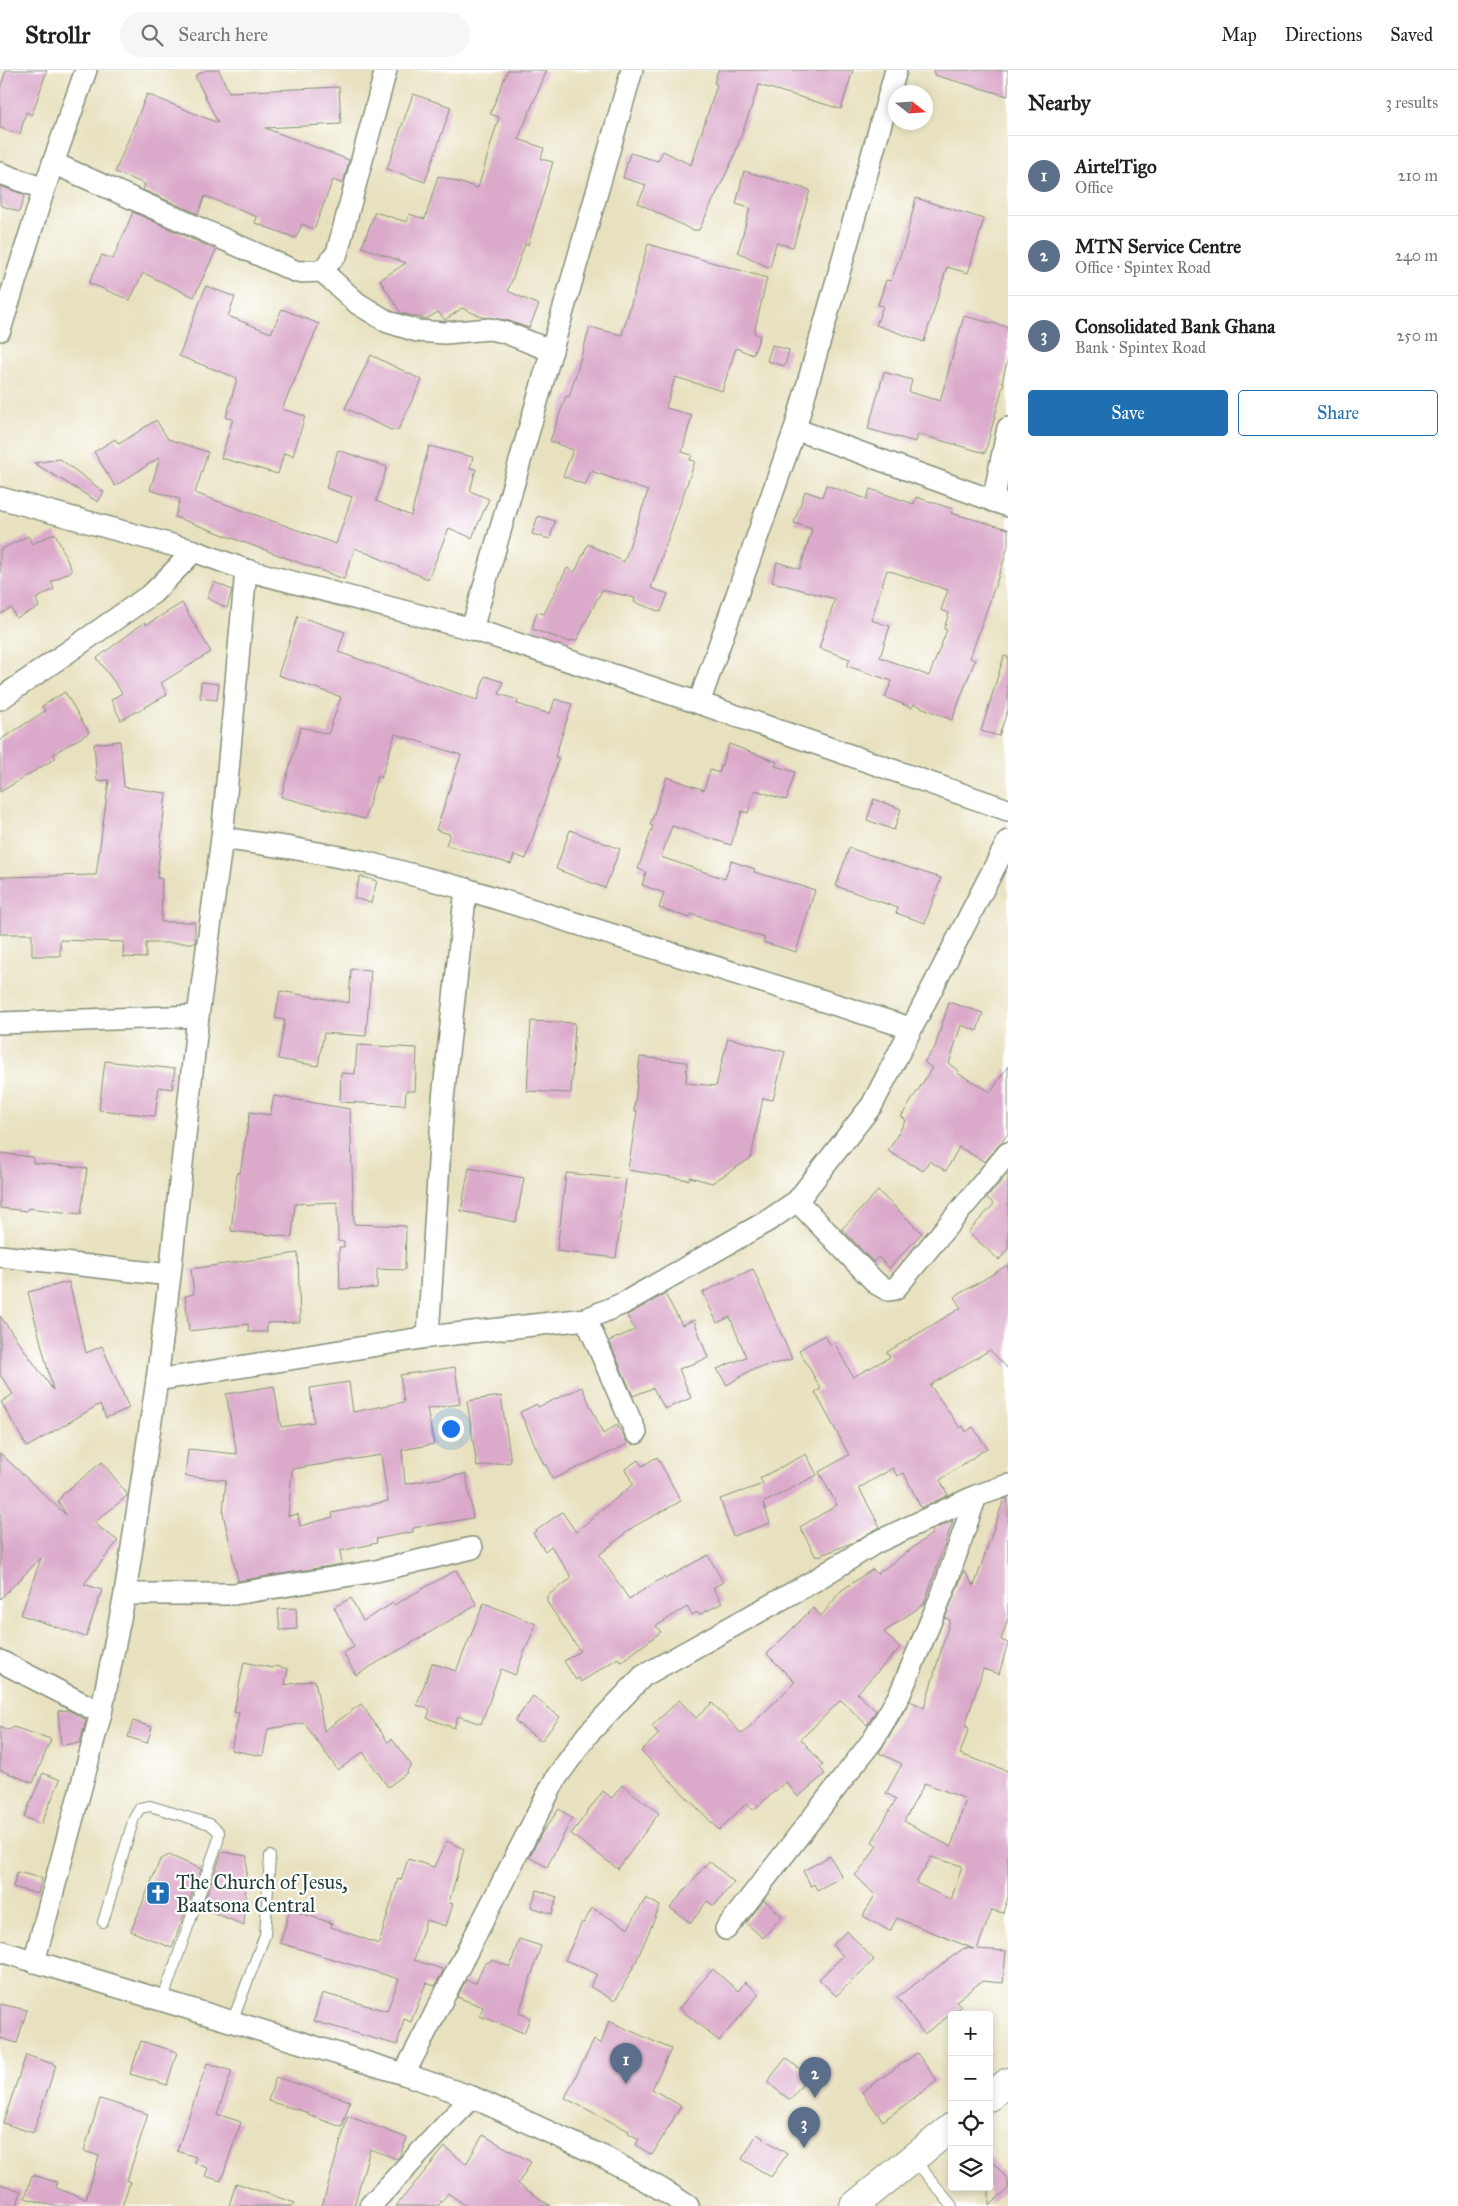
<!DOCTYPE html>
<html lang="en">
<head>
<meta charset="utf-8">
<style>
	:root { --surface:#fff; --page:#f6f6f6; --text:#202124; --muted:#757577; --line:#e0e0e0; --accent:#1f6fb2 }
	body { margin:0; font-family:"IM FELL Great Primer",serif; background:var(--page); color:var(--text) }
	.controls { position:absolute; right:15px; bottom:15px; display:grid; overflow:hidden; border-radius:5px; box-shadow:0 2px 8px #0003 }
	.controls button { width:45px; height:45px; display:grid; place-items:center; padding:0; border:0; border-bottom:1px solid var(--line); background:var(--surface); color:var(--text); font:25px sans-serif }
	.compass { position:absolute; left:888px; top:15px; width:45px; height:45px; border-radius:50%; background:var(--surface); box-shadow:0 2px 8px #0003; rotate:107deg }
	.you { position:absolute; left:450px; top:1358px; width:18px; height:18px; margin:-12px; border:4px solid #fff; border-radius:50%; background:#1a73e8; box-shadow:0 0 0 8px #1a73e833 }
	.badge { display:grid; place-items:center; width:32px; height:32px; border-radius:50%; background:var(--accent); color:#fff; font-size:16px; font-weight:700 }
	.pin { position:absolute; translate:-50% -41px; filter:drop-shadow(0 1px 2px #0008) }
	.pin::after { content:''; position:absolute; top:26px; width:18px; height:15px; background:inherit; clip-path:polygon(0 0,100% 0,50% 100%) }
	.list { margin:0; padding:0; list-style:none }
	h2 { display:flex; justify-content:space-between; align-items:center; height:65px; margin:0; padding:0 20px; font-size:21px }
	h2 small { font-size:16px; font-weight:400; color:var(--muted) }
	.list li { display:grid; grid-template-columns:32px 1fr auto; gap:15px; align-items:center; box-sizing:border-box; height:80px; padding:0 20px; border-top:1px solid var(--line) }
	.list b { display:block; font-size:19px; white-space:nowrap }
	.list p { margin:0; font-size:16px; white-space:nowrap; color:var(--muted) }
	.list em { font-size:16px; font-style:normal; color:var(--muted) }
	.actions { display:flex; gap:10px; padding:15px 20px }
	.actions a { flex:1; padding:11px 0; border:1px solid var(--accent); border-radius:5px; text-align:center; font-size:18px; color:var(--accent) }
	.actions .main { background:var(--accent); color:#fff }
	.icon { flex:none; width:28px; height:28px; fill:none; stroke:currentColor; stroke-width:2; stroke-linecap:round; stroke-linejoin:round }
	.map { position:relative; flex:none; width:1008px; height:2136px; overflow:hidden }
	header { display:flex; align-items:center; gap:30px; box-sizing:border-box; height:70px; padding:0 25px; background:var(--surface); border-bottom:1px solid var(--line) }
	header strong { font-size:24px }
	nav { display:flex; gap:28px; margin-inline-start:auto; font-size:18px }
	.search { width:350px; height:45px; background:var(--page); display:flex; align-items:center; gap:12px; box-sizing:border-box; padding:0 18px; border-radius:28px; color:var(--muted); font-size:19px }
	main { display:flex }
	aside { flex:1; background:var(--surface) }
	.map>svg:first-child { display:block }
	.building { fill:#dbaacb; fill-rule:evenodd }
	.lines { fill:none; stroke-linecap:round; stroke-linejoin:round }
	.lane-casing { stroke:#848f7a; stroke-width:12 }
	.street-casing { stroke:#848f7a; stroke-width:24 }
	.secondary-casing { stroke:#848f7a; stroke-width:30 }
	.lane { stroke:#fff; stroke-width:10 }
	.street { stroke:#fff; stroke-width:21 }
	.secondary { stroke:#fff; stroke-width:28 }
	.labels { text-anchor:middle; stroke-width:4.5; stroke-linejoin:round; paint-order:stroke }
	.poi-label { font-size:20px; fill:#1f3d34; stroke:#fff; text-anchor:start }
</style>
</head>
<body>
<header>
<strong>Strollr</strong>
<div class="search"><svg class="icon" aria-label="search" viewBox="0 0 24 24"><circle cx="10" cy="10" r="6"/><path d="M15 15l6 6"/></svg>Search here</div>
<nav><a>Map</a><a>Directions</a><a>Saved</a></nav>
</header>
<main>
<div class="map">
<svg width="1008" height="2136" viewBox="0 0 1008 2136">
	<rect width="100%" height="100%" fill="#fff"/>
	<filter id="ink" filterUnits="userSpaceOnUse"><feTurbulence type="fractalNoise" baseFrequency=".02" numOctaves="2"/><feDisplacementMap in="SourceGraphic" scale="10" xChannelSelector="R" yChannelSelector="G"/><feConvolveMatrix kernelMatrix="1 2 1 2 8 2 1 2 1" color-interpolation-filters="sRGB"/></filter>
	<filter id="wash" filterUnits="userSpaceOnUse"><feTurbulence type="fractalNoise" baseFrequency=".0096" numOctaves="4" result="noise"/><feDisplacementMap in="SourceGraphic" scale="20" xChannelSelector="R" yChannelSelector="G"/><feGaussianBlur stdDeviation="1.12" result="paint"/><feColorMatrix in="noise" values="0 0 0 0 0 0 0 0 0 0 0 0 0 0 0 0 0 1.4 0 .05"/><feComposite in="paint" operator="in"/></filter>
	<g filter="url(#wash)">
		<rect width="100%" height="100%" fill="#e8e1bf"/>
		<g id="blocks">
			<g class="building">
				<path d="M6 0H47L32 45 26 42 20 64 0 58V19Z"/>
				<path d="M206 0H219L229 22 339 17 341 54 265 58 349 90 343 114 333 110 314 159 302 154 296 168 255 153 257 147 205 126 198 144 143 120 145 114 115 102 147 24 218 53 195 6Z"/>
				<path d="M508 0H547L518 69 544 78 541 89 553 92 528 175 525 174 508 221 539 235 529 258 506 250 482 247 462 238 445 250 438 242 426 249 401 243 380 210 406 193 362 177 375 142 407 152 409 144 425 149 438 106 478 118 499 47 490 44Z"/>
				<path d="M718 0H853L841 39 759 15 733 89 699 160H692L638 133 646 115 623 108 630 83 658 91 663 81 691 95 717 15 714 13Z"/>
				<path d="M934 0H1008V26L934 5Z"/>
				<path d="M413 24 451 37 425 112 387 99Z"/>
				<path d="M744 101 810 120 793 177 776 173 770 198 738 182 750 138 736 134Z"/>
				<path d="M0 116 25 125 19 142 0 135Z"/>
				<path d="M916 128 984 149 968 203 947 197 924 272 876 255 883 236 878 235 886 210 891 211 905 172Z"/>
				<path d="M133 142 216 180 194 227 143 203 130 230 89 213 102 185 113 189Z"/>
				<path d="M648 174 767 208 754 263 760 266 753 285 736 278 722 321 675 307 666 338 692 345 682 382 692 385 690 390 695 391 651 518 668 524 661 542 634 532 635 528 602 520 576 571 571 570 570 572 532 559 537 542 544 544 567 498 575 502 588 474 624 492 648 421 591 401 585 415 563 406 573 380 550 371 566 326 569 327 590 257 622 265Z"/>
				<path d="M206 216 235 227 228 246 271 263 282 239 319 254 282 339 305 346 293 386 284 383 278 404 221 388 233 349 226 348 237 308 179 286Z"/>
				<path d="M964 246 1008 257V288L1002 312H1004L985 383 918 364 916 372 868 359 884 302 912 310 909 322 940 331Z"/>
				<path d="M772 275 789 280 785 296 767 291Z"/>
				<path d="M371 285 422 310 398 360H391L345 338Z"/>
				<path d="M156 350 168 369 208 382 195 423 336 474 352 427 326 418 338 380 387 397 376 431 411 446 429 376 473 387 470 398 476 399 470 421 489 429 472 468 449 458 428 509 355 478 344 509 175 447 180 429 150 420 160 387 115 416 94 382 115 369 119 374Z"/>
				<path d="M60 389 104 422 98 432 34 393Z"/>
				<path d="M826 415 867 429 870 419 914 434 916 427 953 439 951 443 1008 459V476L1004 490 970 588 975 590 952 650 914 634 912 638 885 627 892 611 847 596 850 589 819 578 835 529 772 512 777 492 800 499 812 459 794 453 805 421 822 427ZM887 500 948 520 941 540 949 543 944 559 947 560 929 606 880 587 890 556 871 550Z"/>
				<path d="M538 446 555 451 550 469 532 464Z"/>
				<path d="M55 463 72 501 51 512 54 519 36 529 39 537 16 548 11 538 0 544V480L28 466 32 474Z"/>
				<path d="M214 512 232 520 227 538 207 528Z"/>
				<path d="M182 533 211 582 161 613 167 625 121 650 111 630 122 623 97 588 145 552 146 555Z"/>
				<path d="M298 546 345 562 338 582 477 630 485 606 503 612 499 624 518 630 517 634 550 644 555 629 572 634 555 687 559 688 526 789 514 785 511 794 446 775 450 764 436 760 461 685 395 664 381 708 377 706 365 749 281 727 301 657 328 664 341 627 278 605Z"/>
				<path d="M1004 586 1008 587V639L999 666 981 661Z"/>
				<path d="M201 612 219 614 217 630 200 628Z"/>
				<path d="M65 622 89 663 53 684 56 688 0 722V670L45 641 42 636Z"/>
				<path d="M120 671 124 717 166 723 157 808 162 809 161 852H195V873H146V888L123 887 124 872 60 870V886H32V864H0V807L96 805 109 710 97 711 94 674Z"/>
				<path d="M729 674 777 692 775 696 795 702 786 730 755 720 748 743 742 741 731 775 672 756 661 787 725 809 731 791 755 799 754 802 815 820 796 882 763 872 765 868 691 844 690 848 659 838 664 823 642 815 646 802 638 799 653 756 650 755 667 707 704 720 710 700 719 703Z"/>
				<path d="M874 729 901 739 894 760 867 750Z"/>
				<path d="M570 760 620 779 605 818 556 799Z"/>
				<path d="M849 778 941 808 925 853 896 843 898 838 836 816Z"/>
				<path d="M360 806 377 811 371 833 354 828Z"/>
				<path d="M351 899 371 900 366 966 324 963 318 996 278 989 285 950 275 948 280 921 349 933Z"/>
				<path d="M949 932 983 943 977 961 961 955 949 994 959 1001 957 1003 991 1022 1008 996V1064L985 1092 959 1077 946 1101 929 1091 923 1101 888 1081 906 1050 901 1047 932 998 924 992 935 977Z"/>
				<path d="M531 951 575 953 571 1023 527 1021Z"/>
				<path d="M728 968 785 982 773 1030 763 1028 751 1088 712 1113 690 1107 689 1110 628 1100 637 1041H634L640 987 687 992 686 1013 716 1016Z"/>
				<path d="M357 975 417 978 415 1021H406L405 1035 340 1032 341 1003 355 1004Z"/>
				<path d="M105 991 175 999 172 1019 159 1017 155 1046 99 1040Z"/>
				<path d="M274 1026 350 1039 354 1154 406 1156 405 1200 377 1199V1218L340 1219 339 1177H344V1172L338 1171 337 1132 295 1134 292 1167 231 1161 237 1103H240L250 1042 270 1045Z"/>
				<path d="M0 1083 33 1087V1093L87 1098 81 1144 28 1138 27 1141 0 1138Z"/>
				<path d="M469 1098 524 1108 516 1152 461 1141Z"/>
				<path d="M566 1103 626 1109 616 1188 557 1181Z"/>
				<path d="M1008 1103V1179L999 1190 968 1162 994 1134 987 1128Z"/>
				<path d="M878 1121 922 1163 889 1198 878 1187 873 1192 842 1159Z"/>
				<path d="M298 1183 300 1252 267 1253V1262H249L248 1254 189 1261 185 1226 194 1224 191 1199Z"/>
				<path d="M1008 1195V1299L990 1280 930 1315 960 1358 963 1356 966 1362 973 1357 987 1378 940 1410 948 1425 921 1438 904 1403 897 1406 893 1398 859 1418 880 1457 854 1472 816 1487 800 1457 837 1435 819 1402 849 1385 815 1322 821 1319 799 1280 825 1265 830 1275 834 1272 853 1307 890 1287 887 1282 961 1238 954 1227Z"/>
				<path d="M753 1199 792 1289 751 1300 727 1315 717 1299 746 1287 730 1247 717 1253 703 1222Z"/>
				<path d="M69 1212 86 1283 102 1276 129 1338 106 1348 100 1334 27 1377 1 1332 13 1324 0 1305V1246L53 1320 28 1222Z"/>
				<path d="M665 1224 682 1255 694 1250 708 1288 679 1299 691 1328 665 1339 653 1318 633 1326 609 1271 635 1260 627 1245Z"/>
				<path d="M455 1297 460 1334 427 1339 434 1374 402 1380 405 1414 466 1404 473 1448 413 1458V1462L376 1469 377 1473 340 1481 342 1494 238 1511 223 1443 226 1410 185 1406 188 1379 237 1384 226 1324 274 1316 281 1357 314 1352 310 1318 349 1312 353 1342 404 1332 400 1305ZM381 1385 388 1431 332 1443 333 1447 300 1456 298 1444 288 1446 292 1399Z"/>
				<path d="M582 1317 603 1364 617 1355 628 1374 553 1409 546 1395H544L520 1342 537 1334 538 1337Z"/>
				<path d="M501 1326 511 1392 477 1397 467 1331Z"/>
				<path d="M0 1383 66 1445 58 1431 64 1423 102 1392 127 1424V1426L94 1453 118 1471 84 1514 102 1520 86 1567 21 1545 41 1488 0 1529Z"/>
				<path d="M806 1384 817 1405 763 1433 770 1453 733 1466 720 1429 763 1414 760 1408Z"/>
				<path d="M657 1387 681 1431 633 1457 599 1485 629 1529 664 1507 665 1509 708 1485 723 1512 713 1518 722 1533 699 1545 697 1542 692 1545 687 1537 656 1556 661 1562 621 1592 618 1588 581 1612 579 1608 576 1610 564 1591 580 1581 547 1532V1526L572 1508 551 1476 545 1481 533 1463 562 1442 576 1462 633 1414 625 1399 638 1390 642 1396Z"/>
				<path d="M1008 1428V1549L1001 1570 1008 1573 999 1604 983 1599 965 1656 969 1658 960 1684 1008 1701V1827L1003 1843 992 1840 977 1879 1006 1881 1003 1913 982 1911 956 1931 961 1937 924 1964 897 1927 964 1878 974 1879 897 1848 890 1861 863 1846 875 1825 855 1805 864 1796 877 1775 872 1772 896 1729 886 1723 902 1694 879 1683 910 1631 924 1638 950 1550 945 1548 964 1501 974 1516 1004 1429ZM925 1713 966 1729 951 1777 904 1751ZM931 1787 962 1796 951 1830 916 1813Z"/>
				<path d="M953 1451 924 1534 884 1562 900 1578 857 1623 876 1641 867 1655 841 1630 801 1669 823 1695 820 1698 825 1704 798 1727 786 1712 753 1740 747 1733 719 1760 641 1681 659 1664 652 1656 679 1630 696 1648 712 1633 742 1664 795 1612 767 1584 813 1538 821 1546 842 1520 873 1499 877 1504 933 1463 932 1460Z"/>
				<path d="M456 1500 477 1535 356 1605 343 1583 354 1577 334 1537 351 1528 363 1551 393 1533 394 1535Z"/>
				<path d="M484 1533 536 1554 515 1605 501 1599 481 1654 458 1646 454 1658 427 1648 430 1640 417 1635 432 1593 456 1601Z"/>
				<path d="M296 1538 297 1559 280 1560 278 1539Z"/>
				<path d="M244 1592 272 1598 276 1596 288 1599 285 1615 315 1610 324 1661 361 1634 388 1672 392 1669 412 1696 407 1700 408 1702 388 1717 363 1682 338 1700 304 1653 268 1659 263 1686 231 1680 239 1643 234 1642Z"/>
				<path d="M533 1626 560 1647 541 1671 515 1651Z"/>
				<path d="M68 1640 86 1650 80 1673 61 1675 58 1641Z"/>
				<path d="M133 1651 152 1657 147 1673 128 1667Z"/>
				<path d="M0 1656 9 1660 13 1657 51 1669 33 1713 0 1700Z"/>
				<path d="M43 1703 60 1710 41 1754 24 1747Z"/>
				<path d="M622 1715 659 1743 618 1799 571 1764 603 1721 612 1728Z"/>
				<path d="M559 1739 572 1748 547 1797 529 1787 542 1763Z"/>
				<path d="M447 1771 464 1779 449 1833 453 1834 446 1856 426 1850 414 1890 442 1899 443 1901 435 1916 426 1913 411 1952 404 1949 397 1975 314 1951 322 1923 387 1941 399 1909 280 1873 290 1840 332 1853 331 1857 379 1874 398 1809 401 1810 408 1789 434 1797Z"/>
				<path d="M222 1782 247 1786 244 1855 202 1838Z"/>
				<path d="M169 1785 201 1799 172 1878 131 1861 160 1790Z"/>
				<path d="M830 1786 842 1807 817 1820 814 1814 811 1816 803 1801Z"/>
				<path d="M709 1791 734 1812 714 1836 707 1831 691 1853 670 1838Z"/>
				<path d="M17 1802 42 1808 38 1824 13 1817Z"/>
				<path d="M537 1820 557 1827 552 1844 531 1837Z"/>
				<path d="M646 1828 660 1836 635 1894 615 1931 590 1917 597 1904 565 1890 582 1852 584 1853 592 1838 628 1858Z"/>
				<path d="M764 1830 782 1846 763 1868 746 1853Z"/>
				<path d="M847 1861 874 1890 836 1926 819 1909 843 1886 832 1875Z"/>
				<path d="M519 1869 541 1876 519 1943 530 1948 524 1963 480 1946 483 1937 457 1927 466 1910 476 1913 484 1894 493 1890 510 1897Z"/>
				<path d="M713 1899 738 1921 745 1912 759 1924 719 1971 679 1938Z"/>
				<path d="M0 1934 27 1940 17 1973 0 1968Z"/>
				<path d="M609 1951 671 1979 652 2019 681 2036 652 2085 636 2075 639 2069 628 2063 629 2061 565 2028 594 1970 601 1974Z"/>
				<path d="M141 1971 177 1982 167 2015 130 2004Z"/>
				<path d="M917 1983 937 2011 883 2051 862 2022Z"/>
				<path d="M26 1985 56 1995 33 2063 3 2053Z"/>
				<path d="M786 1988 809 2006 790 2030 767 2012Z"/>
				<path d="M207 1993 232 2001 217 2044 241 2052 221 2111 205 2106 208 2098 194 2093 196 2087 177 2081Z"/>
				<path d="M276 2007 350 2031 342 2057 308 2045 309 2043 268 2031Z"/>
				<path d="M100 2029 148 2044 127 2111 130 2112 122 2136H53L25 2128 32 2105 57 2112 56 2118 86 2129 99 2086 84 2081Z"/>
				<path d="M348 2046 407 2068 400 2085 397 2089 370 2079 354 2136H322Z"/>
				<path d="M757 2064 787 2084 771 2107 742 2089Z"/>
				<path d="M483 2065 531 2092 518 2114 551 2136H466L448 2123 438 2136H396L445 2077 466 2094Z"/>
				<path d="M989 2087 1008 2110V2119L989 2135Z"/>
				<path d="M236 2113 295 2133 294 2136H229Z"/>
				<path d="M0 2114 21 2121 17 2136H0Z"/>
			</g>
		</g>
	</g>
	<g filter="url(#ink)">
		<use href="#blocks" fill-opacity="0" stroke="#848f7a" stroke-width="1"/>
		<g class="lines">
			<defs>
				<g id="lane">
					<path d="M103 1852 134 1748 140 1738 150 1736 210 1754 219 1762 218 1771 162 1931"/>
					<path d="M232 1952 265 1865 270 1786"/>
					<path d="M914 2089 952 2136"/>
				</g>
				<g id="street">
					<path d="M53 93 297 202 322 201 337 183 386 0"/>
					<path d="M0 103 44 119"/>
					<path d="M322 201 357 233 388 252 417 261 445 263 489 259 504 262 552 281"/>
					<path d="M0 260 44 119 86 0"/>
					<path d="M795 359 1008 436"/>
					<path d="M0 428 194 481 246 500 472 559 699 633 1008 740"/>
					<path d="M993 431 1008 358"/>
					<path d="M472 559 632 0"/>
					<path d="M0 629 153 523 194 481"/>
					<path d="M699 633 795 359 896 0"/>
					<path d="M222 768 291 778 361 791 466 819 910 958"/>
					<path d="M0 953 198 946"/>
					<path d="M797 1131 877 1214 888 1220 895 1219 1008 1083"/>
					<path d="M0 1186 170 1205"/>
					<path d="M586 1249 636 1363"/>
					<path d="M428 1267 443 1029 466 819"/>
					<path d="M157 1310 428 1267 586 1249 624 1233 769 1150 797 1131 872 1035 1008 771"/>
					<path d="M125 1524H234L376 1501 472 1478"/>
					<path d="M0 1591 101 1643"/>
					<path d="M726 1859 873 1670 900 1624 943 1522 976 1426"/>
					<path d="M0 1881 404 2004 472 2027 606 2088 661 2119 688 2136"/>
					<path d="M34 1892 101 1643 125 1524 157 1310 170 1205 198 946 222 768 246 500"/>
					<path d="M404 2004 556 1708 587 1665 643 1606 814 1511 875 1473 976 1426 1008 1415"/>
					<path d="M370 2136 472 2027"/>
				</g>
				<g id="secondary">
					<path d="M989 2027 1008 2012"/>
					<path d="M854 2136 952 2057"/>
				</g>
			</defs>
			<use href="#lane" class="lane-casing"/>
			<use href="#street" class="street-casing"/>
			<use href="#secondary" class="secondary-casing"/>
			<use href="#lane" class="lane"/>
			<use href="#street" class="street"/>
			<use href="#secondary" class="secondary"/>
		</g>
	</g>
	<defs>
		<symbol id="church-square" viewBox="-11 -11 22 22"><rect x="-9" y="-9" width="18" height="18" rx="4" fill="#1f6fb2" stroke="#fff"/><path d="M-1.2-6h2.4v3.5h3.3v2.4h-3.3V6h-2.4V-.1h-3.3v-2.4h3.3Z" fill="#fff"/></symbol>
	</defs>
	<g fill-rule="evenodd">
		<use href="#church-square" x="144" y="1809" width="28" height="28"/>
	</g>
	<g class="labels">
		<g class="poi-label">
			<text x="176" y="1819">The Church of Jesus,<tspan x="176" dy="23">Baatsona Central</tspan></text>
		</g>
	</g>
</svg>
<div class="controls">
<button>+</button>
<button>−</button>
<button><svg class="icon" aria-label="locate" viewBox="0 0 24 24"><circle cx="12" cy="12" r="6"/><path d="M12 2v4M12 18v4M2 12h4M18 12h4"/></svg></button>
<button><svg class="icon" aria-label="layers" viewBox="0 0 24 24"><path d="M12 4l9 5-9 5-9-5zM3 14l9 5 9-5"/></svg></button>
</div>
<svg class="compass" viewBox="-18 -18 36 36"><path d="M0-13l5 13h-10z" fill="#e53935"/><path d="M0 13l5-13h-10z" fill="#757577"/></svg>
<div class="you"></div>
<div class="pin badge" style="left:626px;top:2014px;background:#5c6f8a">1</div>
<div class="pin badge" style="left:815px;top:2028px;background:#5c6f8a">2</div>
<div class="pin badge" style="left:804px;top:2078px;background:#5c6f8a">3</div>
</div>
<aside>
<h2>Nearby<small>3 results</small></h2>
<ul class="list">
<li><span class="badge" style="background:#5c6f8a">1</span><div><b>AirtelTigo</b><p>Office</p></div><em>210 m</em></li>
<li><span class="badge" style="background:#5c6f8a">2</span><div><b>MTN Service Centre</b><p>Office · Spintex Road</p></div><em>240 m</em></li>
<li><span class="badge" style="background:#5c6f8a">3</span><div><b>Consolidated Bank Ghana</b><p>Bank · Spintex Road</p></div><em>250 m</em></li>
</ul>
<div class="actions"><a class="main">Save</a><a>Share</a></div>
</aside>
</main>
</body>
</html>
